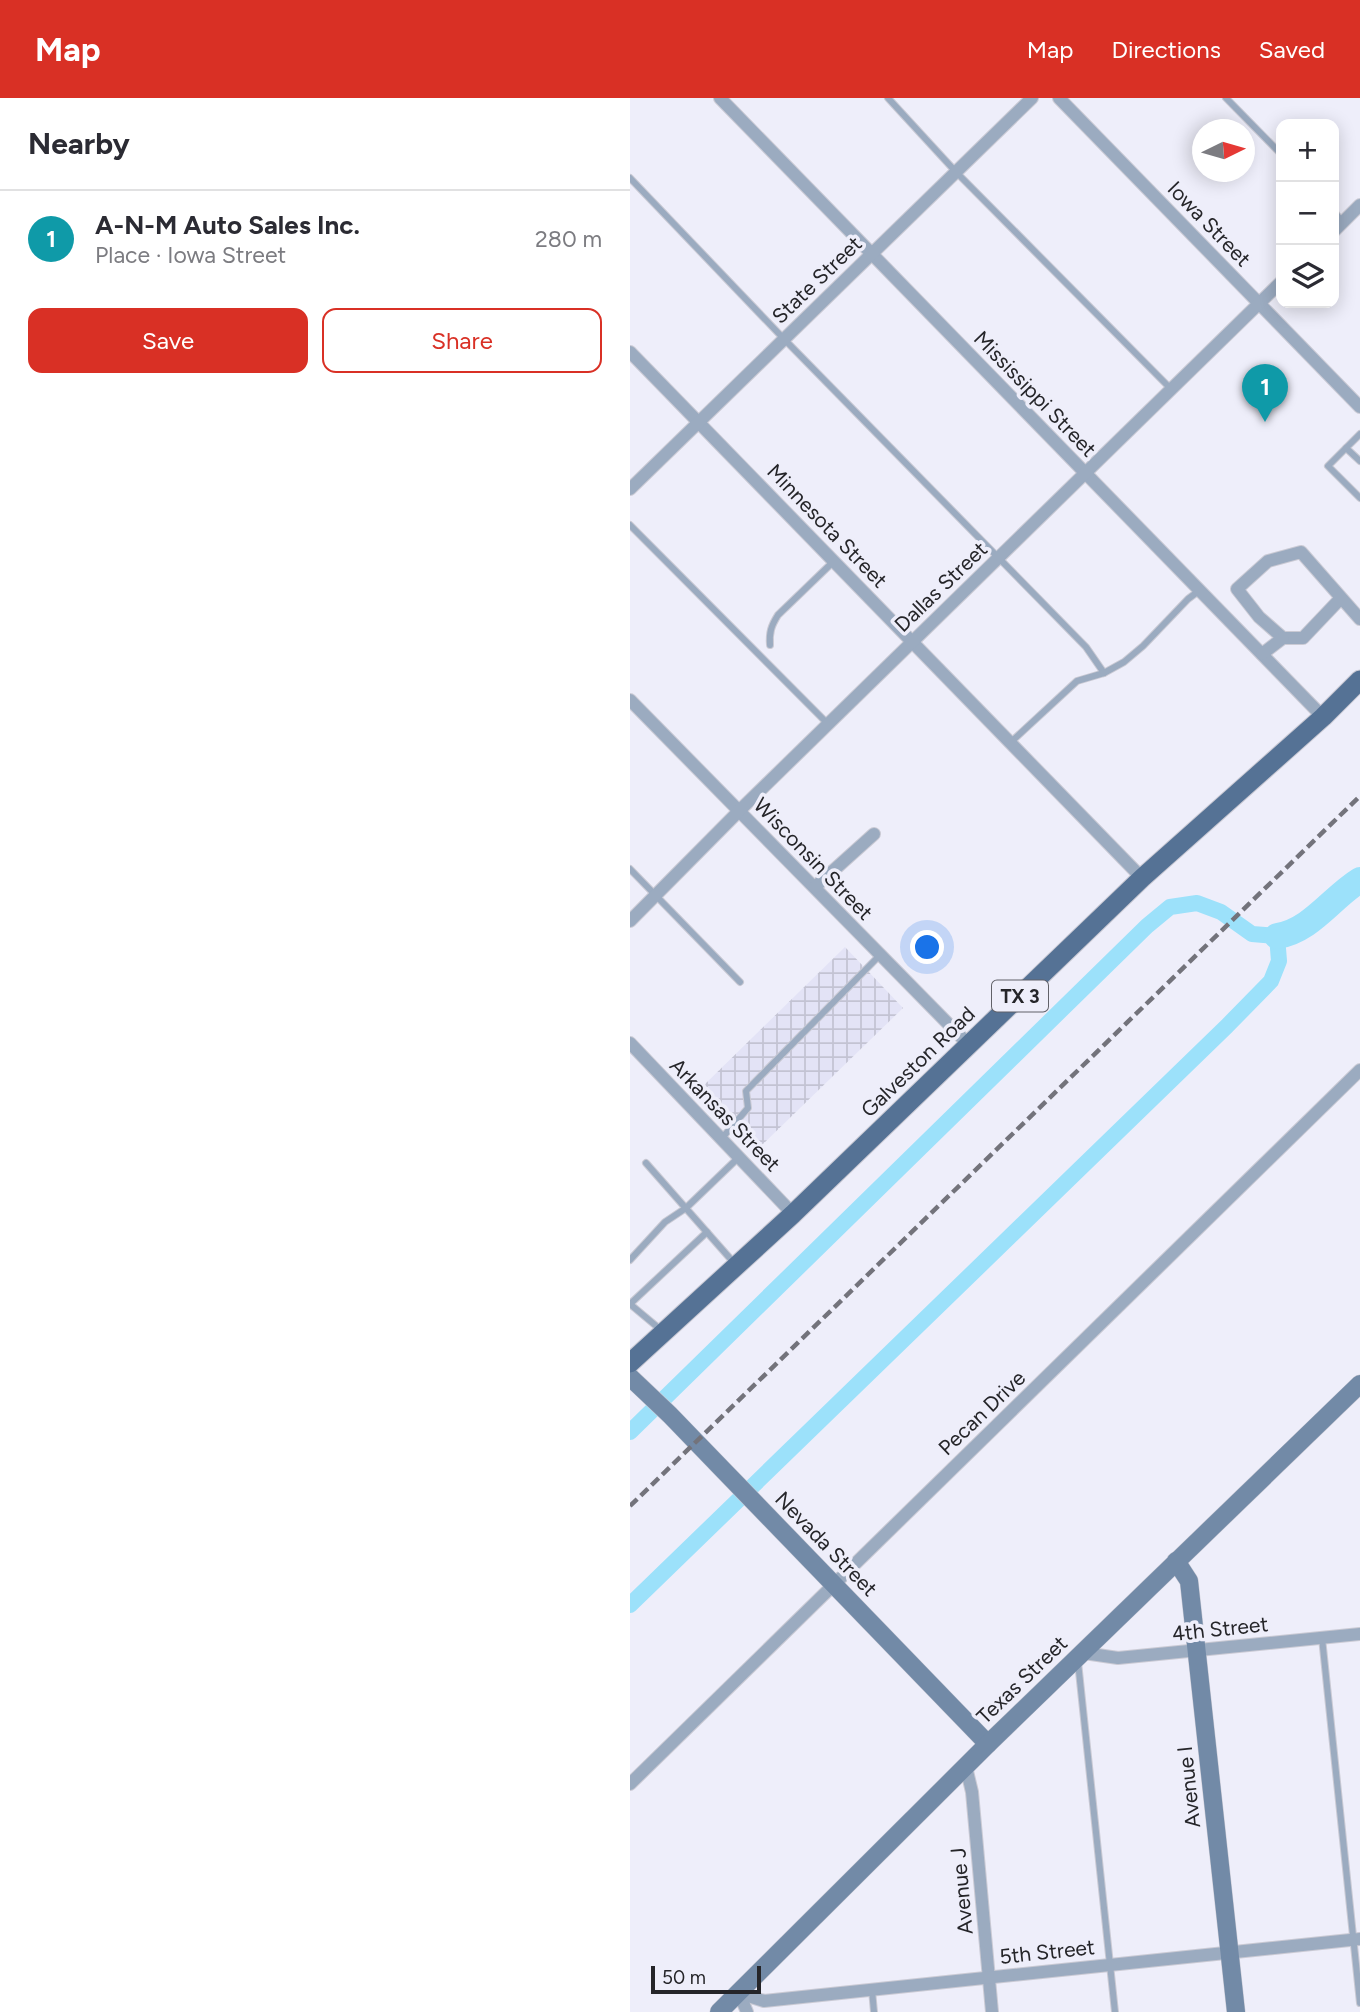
<!DOCTYPE html>
<html lang="en">
<head>
<meta charset="utf-8">
<style>
	:root { --surface:#fff; --page:#f2f2f3; --text:#2b2b33; --muted:#7c7c81; --line:#e1e1e2; --accent:#d93025 }
	body { margin:0; font-family:Figtree,sans-serif; background:var(--page); color:var(--text) }
	.controls { position:absolute; right:21px; top:21px; display:grid; overflow:hidden; border-radius:14px; box-shadow:0 4px 18px #0003 }
	.controls button { width:63px; height:63px; display:grid; place-items:center; padding:0; border:0; border-bottom:2px solid var(--line); background:var(--surface); color:var(--text); font:35px sans-serif }
	.compass { position:absolute; left:562px; top:21px; width:63px; height:63px; border-radius:50%; background:var(--surface); box-shadow:0 4px 18px #0003; rotate:85deg }
	.scale { position:absolute; left:21px; bottom:18px; width:110px; box-sizing:border-box; padding-left:7px; border:4px solid #252529; border-top:0; font-size:19px; line-height:24px; white-space:nowrap; color:#252529; -webkit-text-stroke:5px #eeeefa; paint-order:stroke }
	.you { position:absolute; left:298px; top:850px; width:24px; height:24px; margin:-18px; border:5px solid #fff; border-radius:50%; background:#1a73e8; box-shadow:0 0 0 10px #1a73e833 }
	.badge { display:grid; place-items:center; width:46px; height:46px; border-radius:50%; background:var(--accent); color:#fff; font-size:23px; font-weight:700 }
	.pin { position:absolute; translate:-50% -58px; filter:drop-shadow(0 2px 4px #0008) }
	.pin::after { content:''; position:absolute; top:37px; width:24px; height:21px; background:inherit; clip-path:polygon(0 0,100% 0,50% 100%) }
	.list { margin:0; padding:0; list-style:none }
	h2 { display:flex; justify-content:space-between; align-items:center; height:91px; margin:0; padding:0 28px; font-size:30px }
	h2 small { font-size:23px; font-weight:400; color:var(--muted) }
	.list li { display:grid; grid-template-columns:46px 1fr auto; gap:21px; align-items:center; box-sizing:border-box; height:98px; padding:0 28px; border-top:2px solid var(--line) }
	.list b { display:block; font-size:26px; white-space:nowrap }
	.list p { margin:0; font-size:23px; white-space:nowrap; color:var(--muted) }
	.list em { font-size:23px; font-style:normal; color:var(--muted) }
	.actions { display:flex; gap:14px; padding:21px 28px }
	.actions a { flex:1; padding:16px 0; border:2px solid var(--accent); border-radius:14px; text-align:center; font-size:24px; color:var(--accent) }
	.actions .main { background:var(--accent); color:#fff }
	.icon { flex:none; width:38px; height:38px; fill:none; stroke:currentColor; stroke-width:2; stroke-linecap:round; stroke-linejoin:round }
	.map { position:relative; flex:none; width:730px; height:1914px; overflow:hidden }
	header { display:flex; align-items:center; gap:42px; box-sizing:border-box; height:98px; padding:0 35px; background:var(--accent); color:#fff }
	header strong { font-size:33px }
	nav { display:flex; gap:38px; margin-inline-start:auto; font-size:24px }
	main { display:flex }
	aside { flex:1; background:var(--surface) }
	.map>svg:first-child { display:block }
	.industrial { fill:url(#industrial-grid) }
	.lines { fill:none; stroke-linecap:round; stroke-linejoin:round }
	.canal { stroke:#9ce1fa; stroke-width:16 }
	.river { stroke:#9ce1fa; stroke-width:26 }
	.lane-casing { stroke:#cacad4; stroke-width:8 }
	.street-casing { stroke:#cacad4; stroke-width:14 }
	.secondary-casing { stroke:#cacad4; stroke-width:19 }
	.primary-casing { stroke:#cacad4; stroke-width:21 }
	.lane { stroke:#9babc0; stroke-width:6 }
	.street { stroke:#9babc0; stroke-width:12 }
	.secondary { stroke:#728aa7; stroke-width:18 }
	.primary { stroke:#557295; stroke-width:19 }
	.rail { stroke:#73737b; stroke-width:4.5; stroke-dasharray:10 5; stroke-linecap:butt }
	.labels { text-anchor:middle; stroke-width:7; stroke-linejoin:round; paint-order:stroke }
	.shield { fill:#eeeefa; stroke:#616168; stroke-width:2 }
	.shield-label { font-size:19px; font-weight:bold; fill:#252529 }
	.street-label { font-size:21px; fill:#252529; stroke:#eeeefa }
</style>
</head>
<body>
<header>
<strong>Map</strong>
<nav><a>Map</a><a>Directions</a><a>Saved</a></nav>
</header>
<main>
<aside>
<h2>Nearby<small></small></h2>
<ul class="list">
<li><span class="badge" style="background:#0f9aa8">1</span><div><b>A-N-M Auto Sales Inc.</b><p>Place · Iowa Street</p></div><em>280 m</em></li>
</ul>
<div class="actions"><a class="main">Save</a><a>Share</a></div>
</aside>
<div class="map">
<svg width="730" height="1914" viewBox="0 0 730 1914">
	<defs>
		<pattern id="industrial-grid" width="8" height="8" patternUnits="userSpaceOnUse" patternTransform="scale(1.75)"><rect width="8" height="8" fill="#e3e3f6"/><path d="M0 4h8M4 0v8" fill="none" stroke="#c3c3d3"/></pattern>
	</defs>
	<rect width="100%" height="100%" fill="#eeeefa"/>
	<path class="industrial" d="M215 849 273 910 130 1049 72 989Z"/>
	<g class="lines">
		<path class="canal" d="M0 1334 517 828 540 809 567 805 591 814 622 836 647 838 649 863 641 883 597 928 0 1507"/>
		<path class="river" d="M647 838C681 833 702 799 730 782"/>
		<defs>
			<g id="lane">
				<path d="M258 0 326 74 541 291"/>
				<path d="M596 0 651 56"/>
				<path d="M0 80 154 241 456 549 474 575"/>
				<path d="M704 113 712 124"/>
				<path d="M730 336 716 350 730 363"/>
				<path d="M716 350 698 368 730 400"/>
				<path d="M0 427 198 626"/>
				<path d="M140 547C139 535 141 528 148 517L204 463"/>
				<path d="M381 644 447 583 474 575 494 564 513 548 558 501 570 492"/>
				<path d="M0 771 110 884"/>
				<path d="M92 1040 118 1010 116 993 250 857"/>
				<path d="M16 1065 105 1166"/>
				<path d="M0 1162 35 1124 56 1110 108 1060"/>
				<path d="M0 1206 77 1134"/>
				<path d="M0 1206 31 1232"/>
				<path d="M692 1540 730 1905"/>
				<path d="M448 1564 485 1914"/>
				<path d="M242 1892 244 1914"/>
			</g>
			<g id="street">
				<path d="M90 0 693 619"/>
				<path d="M429 0 730 309"/>
				<path d="M704 133 730 107"/>
				<path d="M0 254 512 780"/>
				<path d="M0 391 402 0"/>
				<path d="M711 500 673 540H653L629 519 607 491 638 463 671 454 730 521"/>
				<path d="M632 556 653 540"/>
				<path d="M0 602 339 947"/>
				<path d="M185 789 244 736"/>
				<path d="M0 823 109 713 651 184"/>
				<path d="M0 945 163 1116"/>
				<path d="M454 1555 488 1560 730 1536"/>
				<path d="M336 1669 342 1694 362 1914"/>
				<path d="M0 1686 730 972"/>
				<path d="M109 1895 134 1903 730 1841"/>
				<path d="M109 1895 117 1914"/>
			</g>
			<g id="secondary">
				<path d="M0 1279 40 1317 358 1646"/>
				<path d="M546 1463 559 1483 606 1914"/>
				<path d="M89 1914 358 1646 730 1286"/>
			</g>
			<path id="primary" d="M0 1265 163 1116 512 780 693 619 730 582"/>
		</defs>
		<use href="#lane" class="lane-casing"/>
		<use href="#street" class="street-casing"/>
		<use href="#secondary" class="secondary-casing"/>
		<use href="#primary" class="primary-casing"/>
		<use href="#lane" class="lane"/>
		<use href="#street" class="street"/>
		<use href="#secondary" class="secondary"/>
		<use href="#primary" class="primary"/>
		<path class="rail" d="M0 1408 730 698"/>
	</g>
	<g class="labels">
		<rect class="shield" x="362" y="882.5" width="56" height="31" rx="5"/>
		<g class="shield-label">
			<text x="390" y="905">TX 3</text>
		</g>
		<g class="street-label">
			<text transform="translate(579 126) rotate(46)" y="7">Iowa Street</text>
			<text transform="translate(187 182) rotate(-44)" y="7">State Street</text>
			<text transform="translate(405 296) rotate(46)" y="7">Mississippi Street</text>
			<text transform="translate(197 428) rotate(46)" y="7">Minnesota Street</text>
			<text transform="translate(311 489) rotate(-44)" y="7">Dallas Street</text>
			<text transform="translate(183 761) rotate(46)" y="7">Wisconsin Street</text>
			<text transform="translate(288 964) rotate(-44)" y="7">Galveston Road</text>
			<text transform="translate(95 1017) rotate(46)" y="7">Arkansas Street</text>
			<text transform="translate(352 1315) rotate(-44)" y="7">Pecan Drive</text>
			<text transform="translate(196 1446) rotate(46)" y="7">Nevada Street</text>
			<text transform="translate(590 1531) rotate(-6)" y="7">4th Street</text>
			<text transform="translate(392 1582) rotate(-44)" y="7">Texas Street</text>
			<text transform="translate(559 1689) rotate(-96)" y="7">Avenue I</text>
			<text transform="translate(332 1793) rotate(-95)" y="7">Avenue J</text>
			<text transform="translate(417 1854) rotate(-6)" y="7">5th Street</text>
		</g>
	</g>
</svg>
<div class="controls">
<button>+</button>
<button>−</button>
<button><svg class="icon" aria-label="layers" viewBox="0 0 24 24"><path d="M12 4l9 5-9 5-9-5zM3 14l9 5 9-5"/></svg></button>
</div>
<svg class="compass" viewBox="-18 -18 36 36"><path d="M0-13l5 13h-10z" fill="#e53935"/><path d="M0 13l5-13h-10z" fill="#7c7c81"/></svg>
<div class="scale">50 m</div>
<div class="you"></div>
<div class="pin badge" style="left:635px;top:324px;background:#0f9aa8">1</div>
</div>
</main>
</body>
</html>
